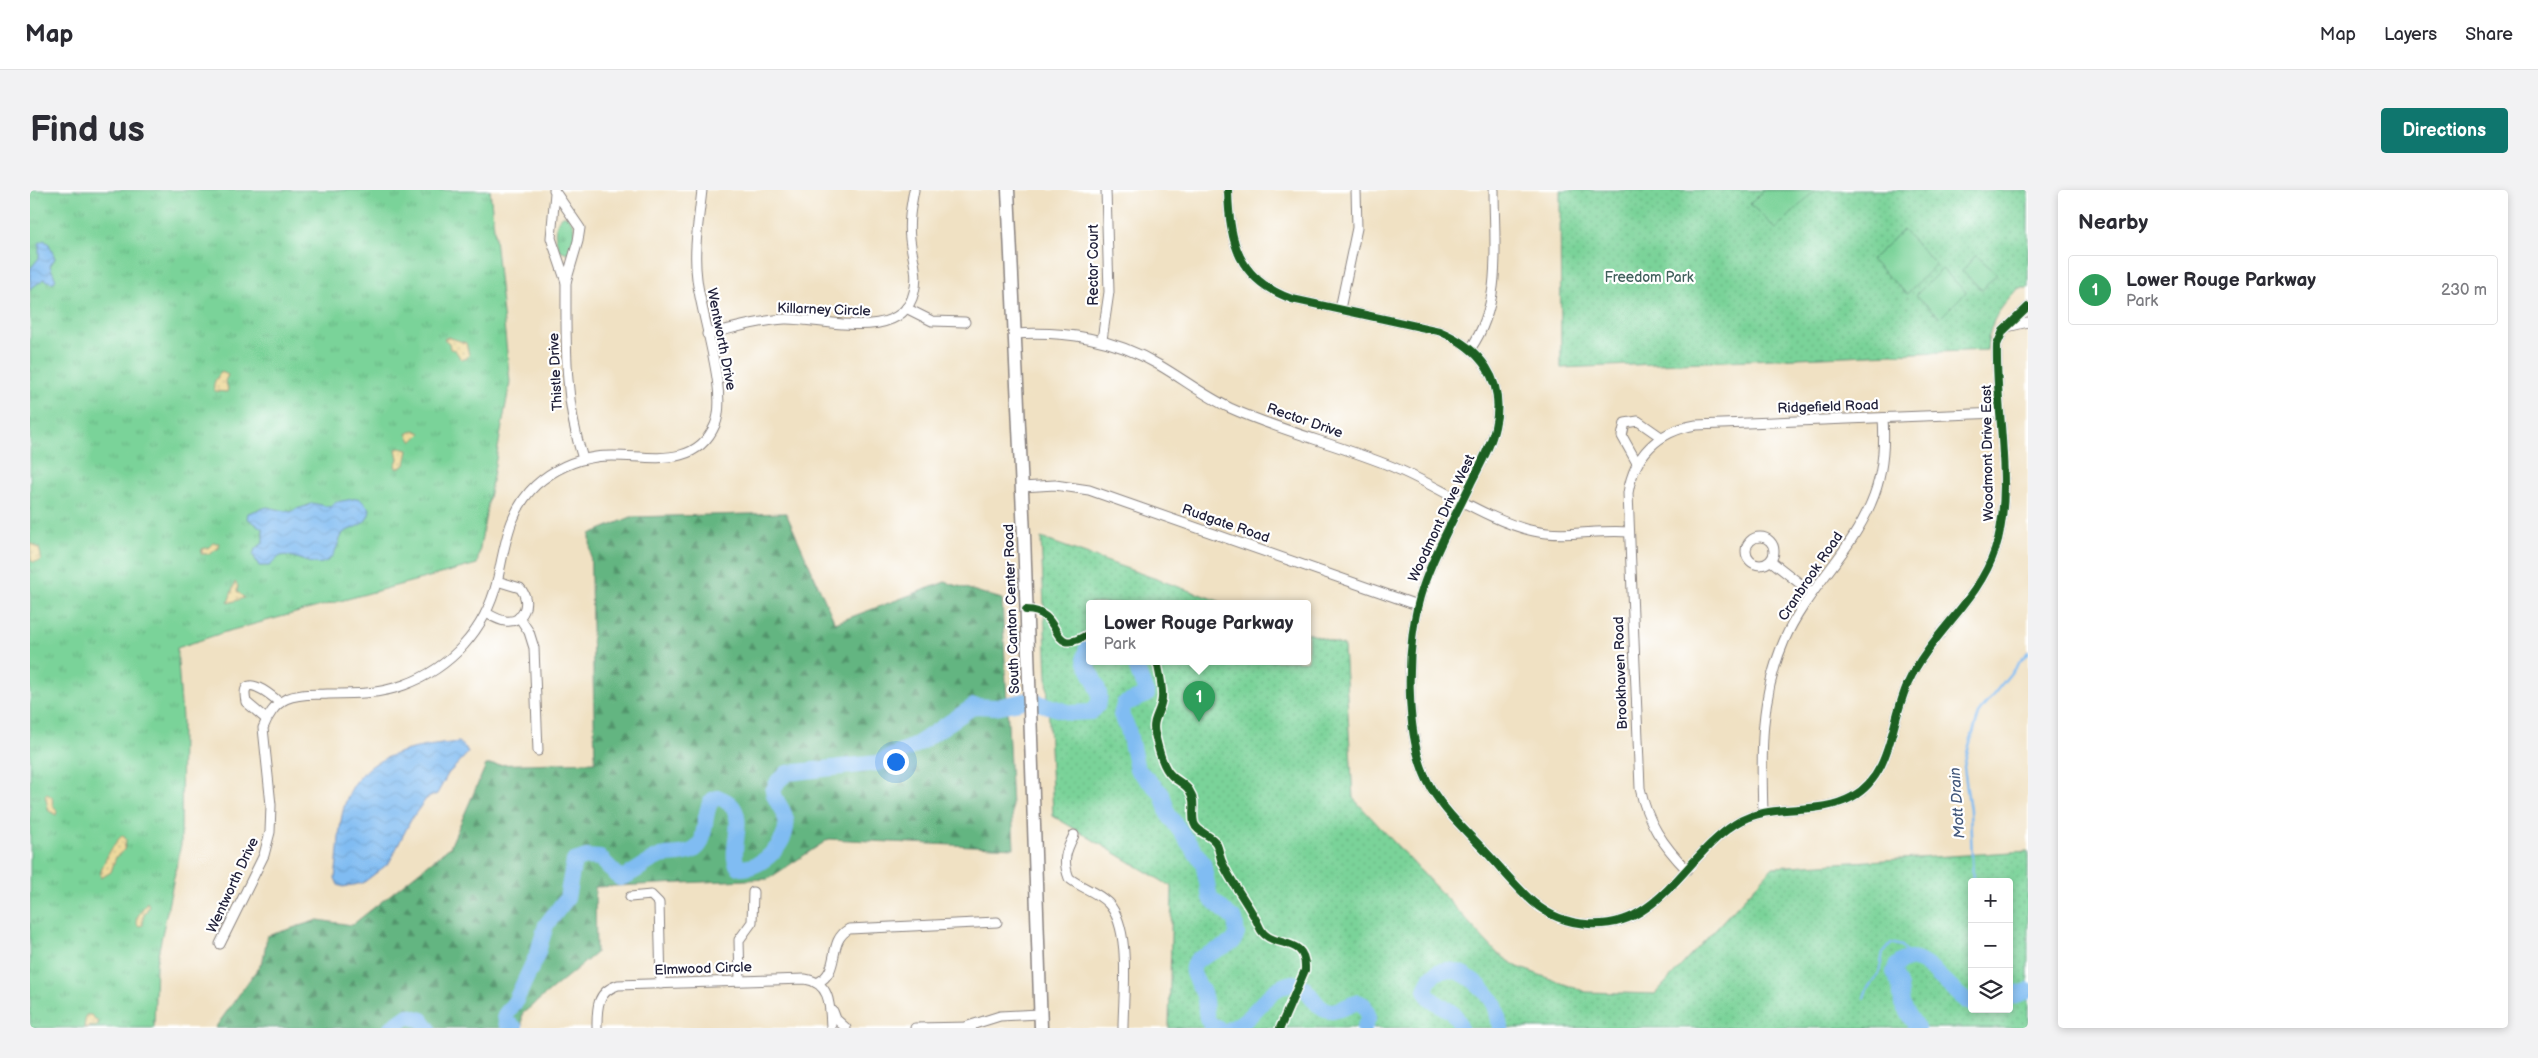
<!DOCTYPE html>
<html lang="en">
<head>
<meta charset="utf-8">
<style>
	:root { --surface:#fff; --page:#f2f2f3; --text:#2b2b33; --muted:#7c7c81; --line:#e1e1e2; --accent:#0f766e }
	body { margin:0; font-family:"Balsamiq Sans",sans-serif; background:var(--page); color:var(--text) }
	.controls { position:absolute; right:15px; bottom:15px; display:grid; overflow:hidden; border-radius:5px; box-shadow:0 2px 8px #0003 }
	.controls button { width:45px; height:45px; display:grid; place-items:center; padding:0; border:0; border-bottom:1px solid var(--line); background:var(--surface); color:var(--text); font:25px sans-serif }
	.you { position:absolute; left:865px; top:571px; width:18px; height:18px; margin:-12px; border:4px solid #fff; border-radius:50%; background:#1a73e8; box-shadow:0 0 0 8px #1a73e833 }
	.badge { display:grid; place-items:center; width:32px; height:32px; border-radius:50%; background:var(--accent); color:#fff; font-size:16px; font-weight:700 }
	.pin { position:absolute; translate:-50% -41px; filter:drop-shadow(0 1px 2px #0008) }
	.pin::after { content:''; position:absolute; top:26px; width:18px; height:15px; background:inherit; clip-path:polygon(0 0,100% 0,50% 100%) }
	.popup { position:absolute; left:1056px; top:410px; width:225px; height:65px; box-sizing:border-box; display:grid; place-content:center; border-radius:5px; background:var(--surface); filter:drop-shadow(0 1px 4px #0005); font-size:16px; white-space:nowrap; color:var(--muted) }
	.popup b { font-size:19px; color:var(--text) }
	.popup::after { content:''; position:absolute; left:50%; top:100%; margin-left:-10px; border:10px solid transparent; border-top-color:var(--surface) }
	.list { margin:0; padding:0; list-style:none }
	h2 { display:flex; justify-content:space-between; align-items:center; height:65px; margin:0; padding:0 20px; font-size:21px }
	h2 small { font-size:16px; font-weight:400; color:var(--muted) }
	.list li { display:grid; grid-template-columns:32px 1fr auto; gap:15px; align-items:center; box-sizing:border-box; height:70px; margin:0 10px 10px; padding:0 10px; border:1px solid var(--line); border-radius:5px }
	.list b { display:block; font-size:19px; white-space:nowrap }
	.list p { margin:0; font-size:16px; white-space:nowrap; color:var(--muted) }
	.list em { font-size:16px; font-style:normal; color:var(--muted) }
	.icon { flex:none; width:28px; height:28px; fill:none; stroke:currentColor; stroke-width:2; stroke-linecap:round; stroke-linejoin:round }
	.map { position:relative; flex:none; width:1998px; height:838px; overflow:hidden; border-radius:5px }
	header { display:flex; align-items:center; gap:30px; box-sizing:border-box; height:70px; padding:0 25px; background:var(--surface); border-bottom:1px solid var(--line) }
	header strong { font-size:24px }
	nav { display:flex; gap:28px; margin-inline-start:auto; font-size:18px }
	.intro { display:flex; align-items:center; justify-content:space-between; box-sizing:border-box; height:120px; padding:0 30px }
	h1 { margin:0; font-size:35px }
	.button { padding:12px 22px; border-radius:5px; background:var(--accent); color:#fff; font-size:18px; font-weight:700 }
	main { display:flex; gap:30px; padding:0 30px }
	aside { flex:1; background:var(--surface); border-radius:5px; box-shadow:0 2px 8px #0003 }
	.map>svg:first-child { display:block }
	.grass { fill:url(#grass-tufts); stroke:#4e7a6a }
	.forest { fill:url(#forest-firs); stroke:#426c5e }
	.sand { fill:url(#sand-dots); stroke:#887e6c }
	.park { fill:url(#park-dots); stroke:#4e7a6a; fill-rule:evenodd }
	.pitch { fill:#7ad399; stroke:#4e7a6a }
	.water { fill:url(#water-waves); stroke:#516f96 }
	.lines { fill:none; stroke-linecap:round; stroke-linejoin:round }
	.stream { stroke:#80bcf2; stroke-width:2.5 }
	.river { stroke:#80bcf2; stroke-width:16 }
	.street-casing { stroke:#89827f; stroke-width:11 }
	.secondary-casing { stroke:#89827f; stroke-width:15 }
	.street { stroke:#fff; stroke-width:9 }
	.secondary { stroke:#fff; stroke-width:12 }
	.cycleway-casing { stroke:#fff; stroke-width:11 }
	.cycleway { stroke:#1b5e20; stroke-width:8 }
	.labels { text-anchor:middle; stroke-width:4.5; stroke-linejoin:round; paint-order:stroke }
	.street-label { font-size:14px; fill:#22223b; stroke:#fff }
	.park-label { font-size:14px; fill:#41605c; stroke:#fff }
	.water-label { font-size:15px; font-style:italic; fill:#43587b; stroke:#fff }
</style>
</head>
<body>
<header>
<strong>Map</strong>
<nav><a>Map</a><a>Layers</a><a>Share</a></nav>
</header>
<div class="intro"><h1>Find us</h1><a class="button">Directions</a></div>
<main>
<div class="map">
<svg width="1998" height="838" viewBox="0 0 1998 838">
	<defs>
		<pattern id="grass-tufts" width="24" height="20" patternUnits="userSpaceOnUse" patternTransform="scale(1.25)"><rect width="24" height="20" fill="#7ad399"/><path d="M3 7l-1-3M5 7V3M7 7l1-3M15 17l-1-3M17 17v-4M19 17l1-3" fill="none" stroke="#69b585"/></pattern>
		<pattern id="forest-firs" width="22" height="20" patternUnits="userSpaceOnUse" patternTransform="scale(1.25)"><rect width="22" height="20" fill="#63b581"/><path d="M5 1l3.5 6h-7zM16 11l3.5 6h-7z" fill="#51936b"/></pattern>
		<pattern id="sand-dots" width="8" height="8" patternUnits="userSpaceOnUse" patternTransform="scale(1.25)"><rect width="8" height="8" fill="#eeda9e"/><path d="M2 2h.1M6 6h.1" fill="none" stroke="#ccbb89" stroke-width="1.8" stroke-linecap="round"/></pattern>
		<pattern id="park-dots" width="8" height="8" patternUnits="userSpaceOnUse" patternTransform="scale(1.25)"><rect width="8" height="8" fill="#7ad399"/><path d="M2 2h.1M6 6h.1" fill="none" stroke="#69b585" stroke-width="1.8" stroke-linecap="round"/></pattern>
		<pattern id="water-waves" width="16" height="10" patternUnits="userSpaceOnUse" patternTransform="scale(1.25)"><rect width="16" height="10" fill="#80bcf2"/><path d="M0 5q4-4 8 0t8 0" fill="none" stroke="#6ea1d0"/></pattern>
	</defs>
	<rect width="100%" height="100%" fill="#fff"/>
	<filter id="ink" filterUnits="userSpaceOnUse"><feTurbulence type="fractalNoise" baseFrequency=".02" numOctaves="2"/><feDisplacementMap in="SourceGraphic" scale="10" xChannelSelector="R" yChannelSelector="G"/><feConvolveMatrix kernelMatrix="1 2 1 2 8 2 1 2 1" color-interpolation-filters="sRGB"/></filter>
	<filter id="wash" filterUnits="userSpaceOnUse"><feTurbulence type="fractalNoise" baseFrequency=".0096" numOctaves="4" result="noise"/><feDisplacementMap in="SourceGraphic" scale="20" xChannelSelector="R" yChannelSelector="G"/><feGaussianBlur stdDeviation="1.12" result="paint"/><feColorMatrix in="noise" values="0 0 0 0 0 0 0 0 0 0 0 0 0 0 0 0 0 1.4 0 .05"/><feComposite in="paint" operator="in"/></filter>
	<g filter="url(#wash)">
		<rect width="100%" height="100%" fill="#f0e1c3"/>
		<g class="grass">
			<path d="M0 0H460L480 192 447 374 195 442 147 458 152 529 151 654 126 774 124 838H0Z"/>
			<path d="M532 26H537L543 34 545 45 541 62 537 63 530 60C524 48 523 36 532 26Z"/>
		</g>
		<path class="forest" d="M756 323 805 433 915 392 972 409 984 658 799 649 738 689 565 697 566 763 492 824V838H185L233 771 237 746 288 730 322 735 420 657 456 575 565 572 560 344 601 327Z"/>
		<g class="sand">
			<path d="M418 147 436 153 439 165 436 169H431L425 160 420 159 419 153 414 149Z"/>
			<path d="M192 182 198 185 195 191 198 198 197 202 185 201C181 195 187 186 192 182Z"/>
			<path d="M384 240 391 243 382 252 377 244Z"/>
			<path d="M370 258 378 260 375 275 367 279 365 276 368 269 366 259Z"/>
			<path d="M0 353 9 358 11 366 10 371 3 372 1 370Z"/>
			<path d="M183 353H189V358L178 364H171L172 359 179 357Z"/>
			<path d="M205 392 208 396 207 401 214 408 198 413Z"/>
			<path d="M17 604 22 607 23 615 27 621 26 625 19 621 15 606Z"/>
			<path d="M93 645 96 650 94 660 86 667 81 682 71 688C68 679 85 650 93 645Z"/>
			<path d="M117 712 119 716 113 727V735L108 736 106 729Z"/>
			<path d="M56 825H61L68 832V835L54 838Z"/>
		</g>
		<g class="park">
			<path d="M1530 0H1998V98H1989C1969 120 1960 129 1957 160L1531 178Z"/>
			<path d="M1011 348 1194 413H1060V471H1278V443L1314 456 1323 608 1467 763 1488 777 1556 802 1625 804 1743 677 1998 661V838H1139L1142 697 1023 626ZM1942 692H1979V819H1942Z"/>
		</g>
		<g class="pitch">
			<path d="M1734 0H1785L1746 39 1720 14Z"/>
			<path d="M1873 40 1906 74 1877 104 1841 70Z"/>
			<path d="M1946 65 1967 84 1952 100 1932 81Z"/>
			<path d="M1912 79 1936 102 1910 128 1886 105Z"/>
		</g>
		<g class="water">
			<path d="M14 50 19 54 25 68 20 76 26 90 22 93 14 89 0 99V79L9 68V53Z"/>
			<path d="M329 308 340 319C339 335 325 336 313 343 309 350 307 359 303 365 289 386 263 361 251 366 248 367 243 373 239 376H229L223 365 225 359 233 353V339L217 328 218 323 237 317 261 322C268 317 275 318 282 313L300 317 306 312Z"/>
			<path d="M429 552 436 558 438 563 418 584 407 604 396 609 382 628 359 673 333 693 313 697 308 695 305 688C308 669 308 649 311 631 321 566 373 558 429 552Z"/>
		</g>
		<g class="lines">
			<g class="stream">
				<path d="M1943 692 1940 621 1934 577 1938 559 1950 521 1998 462"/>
				<path d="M1834 808 1837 799 1849 783 1853 763 1861 753 1872 756 1883 770"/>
			</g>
			<g class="river">
				<path d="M1104 471 1117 505 1094 514 1091 525 1098 539 1107 579 1132 604 1138 624 1173 673 1180 708 1205 730 1207 744 1203 752 1167 770C1156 782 1169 792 1173 803 1179 816 1170 832 1188 838"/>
				<path d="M1979 807 1998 801"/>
				<path d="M361 838 378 826 392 830 398 838"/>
				<path d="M485 838 476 832 475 825 485 812 507 765 516 735 537 708 544 671 556 667 570 668 590 688C605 684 616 671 631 666 643 663 662 667 670 654 678 644 671 590 700 614 719 630 694 670 711 678 733 678 759 652 756 630 754 619 745 612 743 601L748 591 757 583 848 573 886 555 944 516 966 517 999 510 1041 523 1061 522C1088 502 1040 474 1060 455"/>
				<path d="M1201 838C1226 830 1235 797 1263 793 1281 795 1284 822 1302 821 1311 820 1319 815 1328 812L1334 815 1339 827 1334 838"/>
				<path d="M1430 838C1428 816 1402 818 1395 800 1408 759 1450 790 1463 812 1469 821 1467 830 1471 838"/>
				<path d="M1887 838 1872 814 1870 797 1864 782 1866 776C1891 750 1920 806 1942 814"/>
			</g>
		</g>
	</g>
	<g filter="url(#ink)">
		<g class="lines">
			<defs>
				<g id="street">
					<path d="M524 0 550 38 548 51 536 92 521 48 525 3"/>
					<path d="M1198 0C1199 52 1208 90 1262 109L1409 141C1450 158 1476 190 1465 237 1461 256 1450 275 1441 293 1425 327 1405 361 1393 397 1375 449 1373 549 1401 598 1415 622 1437 642 1456 662 1471 678 1486 697 1503 712 1534 739 1583 742 1616 718 1649 695 1671 656 1705 634 1741 611 1786 627 1822 607 1863 584 1860 532 1878 493 1900 444 1948 412 1965 360 1985 300 1965 219 1967 155L1973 141 1998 117"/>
					<path d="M536 92C536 152 534 211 553 269"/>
					<path d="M876 118 902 131 935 132"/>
					<path d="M1310 119 1327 38 1326 0"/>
					<path d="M1977 137 1998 132"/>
					<path d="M677 144C702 139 729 130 755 129 793 128 872 154 884 102 889 84 882 67 880 49 878 32 881 16 884 0"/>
					<path d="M984 144C1036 141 1084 148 1129 175 1153 189 1175 206 1200 218 1253 242 1310 255 1363 277 1407 295 1460 332 1504 341 1536 348 1567 339 1599 342"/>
					<path d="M1072 150 1079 102 1076 0"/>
					<path d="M1441 158C1473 112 1464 53 1464 0"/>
					<path d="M1607 273 1592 246 1595 233 1608 231 1631 247"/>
					<path d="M992 297 1025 295 1059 300 1387 415"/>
					<circle cx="1730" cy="361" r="14"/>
					<path d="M1741 371 1782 403"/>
					<path d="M456 423C462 426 468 430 475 431 494 434 502 411 490 398L467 391"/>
					<path d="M489 427 499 442 504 458 508 561"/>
					<path d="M236 529 216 512C209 479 241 505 250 513"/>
					<path d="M1733 622C1731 563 1730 507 1754 451 1776 400 1820 364 1841 313 1853 286 1855 257 1853 228"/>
					<path d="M1044 645C1036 661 1032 670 1039 688 1051 698 1066 701 1078 713 1102 738 1093 805 1093 838"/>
					<path d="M1657 680C1633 655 1617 632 1610 598L1598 303C1604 265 1628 241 1666 235L1969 223"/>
					<path d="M600 707 621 705 629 713 631 794"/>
					<path d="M190 754 234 665 240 642 241 615 233 538C237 527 245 514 256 509 269 503 284 505 298 504 324 504 350 504 374 495 421 478 455 440 467 392 475 357 478 321 506 295 523 280 544 270 566 267 607 261 663 285 685 235 699 204 671 126 667 89 663 59 669 29 672 0"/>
					<path d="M710 791 709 750 722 732 723 702"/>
					<path d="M787 793C812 781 796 752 819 739L967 732"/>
					<path d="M803 821 806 829 816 838"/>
					<path d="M938 836 970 826 1010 824"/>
					<path d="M567 838C567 819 566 802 588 795L775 789C801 793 800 816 801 838"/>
					<path d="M885 838 942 837"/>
				</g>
				<path id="secondary" d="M978 0 994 345 1011 838"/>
			</defs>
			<use href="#street" class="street-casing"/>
			<use href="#secondary" class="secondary-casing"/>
			<use href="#street" class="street"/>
			<use href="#secondary" class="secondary"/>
			<defs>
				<g id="cycleway">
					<path d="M1198 0C1199 52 1208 90 1262 109L1409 141C1450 158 1476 190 1465 237 1461 256 1450 275 1441 293 1425 327 1405 361 1393 397 1375 449 1373 549 1401 598 1415 622 1437 642 1456 662 1471 678 1486 697 1503 712 1534 739 1583 742 1616 718 1649 695 1671 656 1705 634 1741 611 1786 627 1822 607 1863 584 1860 532 1878 493 1900 444 1948 412 1965 360 1985 300 1965 219 1967 155L1973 141 1998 117"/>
					<path d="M996 420C1037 421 1016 471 1060 443"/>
					<path d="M1127 471C1129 482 1133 496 1132 508 1131 522 1121 530 1125 544 1128 557 1132 577 1142 586 1147 591 1155 594 1159 600 1167 612 1161 621 1164 633 1167 643 1180 644 1186 653 1190 660 1189 667 1193 674 1203 696 1219 714 1229 736 1239 762 1277 742 1275 780L1250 838"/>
				</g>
			</defs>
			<use href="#cycleway" class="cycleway-casing"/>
			<use href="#cycleway" class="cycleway"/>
		</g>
	</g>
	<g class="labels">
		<g class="street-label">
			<text transform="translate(1063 75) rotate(-90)" y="5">Rector Court</text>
			<text transform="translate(794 119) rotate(2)" y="5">Killarney Circle</text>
			<text transform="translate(692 149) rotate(79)" y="5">Wentworth Drive</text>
			<text transform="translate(525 182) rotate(-93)" y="5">Thistle Drive</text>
			<text transform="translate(1798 216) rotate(-2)" y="5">Ridgefield Road</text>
			<text transform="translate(1275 230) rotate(19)" y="5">Rector Drive</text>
			<text transform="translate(1957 263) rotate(-91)" y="5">Woodmont Drive East</text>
			<text transform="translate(1411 328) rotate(-65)" y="5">Woodmont Drive West</text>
			<text transform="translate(1196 333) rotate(19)" y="5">Rudgate Road</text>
			<text transform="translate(1780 386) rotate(-56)" y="5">Cranbrook Road</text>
			<text transform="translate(981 419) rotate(-92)" y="5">South Canton Center Road</text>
			<text transform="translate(1590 483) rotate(-92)" y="5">Brookhaven Road</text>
			<text transform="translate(202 695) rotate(-65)" y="5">Wentworth Drive</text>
			<text transform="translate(673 778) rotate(-2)" y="5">Elmwood Circle</text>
		</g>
		<g class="park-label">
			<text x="1619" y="92">Freedom Park</text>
		</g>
		<g class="water-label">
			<text transform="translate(1927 613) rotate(-94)" y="5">Mott Drain</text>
		</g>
	</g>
</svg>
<div class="controls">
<button>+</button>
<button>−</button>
<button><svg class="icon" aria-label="layers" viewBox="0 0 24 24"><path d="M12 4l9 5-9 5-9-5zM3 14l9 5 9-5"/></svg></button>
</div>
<div class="you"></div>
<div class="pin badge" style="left:1169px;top:532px;background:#2e9e5b">1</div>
<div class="popup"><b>Lower Rouge Parkway</b>Park</div>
</div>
<aside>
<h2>Nearby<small></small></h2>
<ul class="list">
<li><span class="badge" style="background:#2e9e5b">1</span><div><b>Lower Rouge Parkway</b><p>Park</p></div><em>230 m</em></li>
</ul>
</aside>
</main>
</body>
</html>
